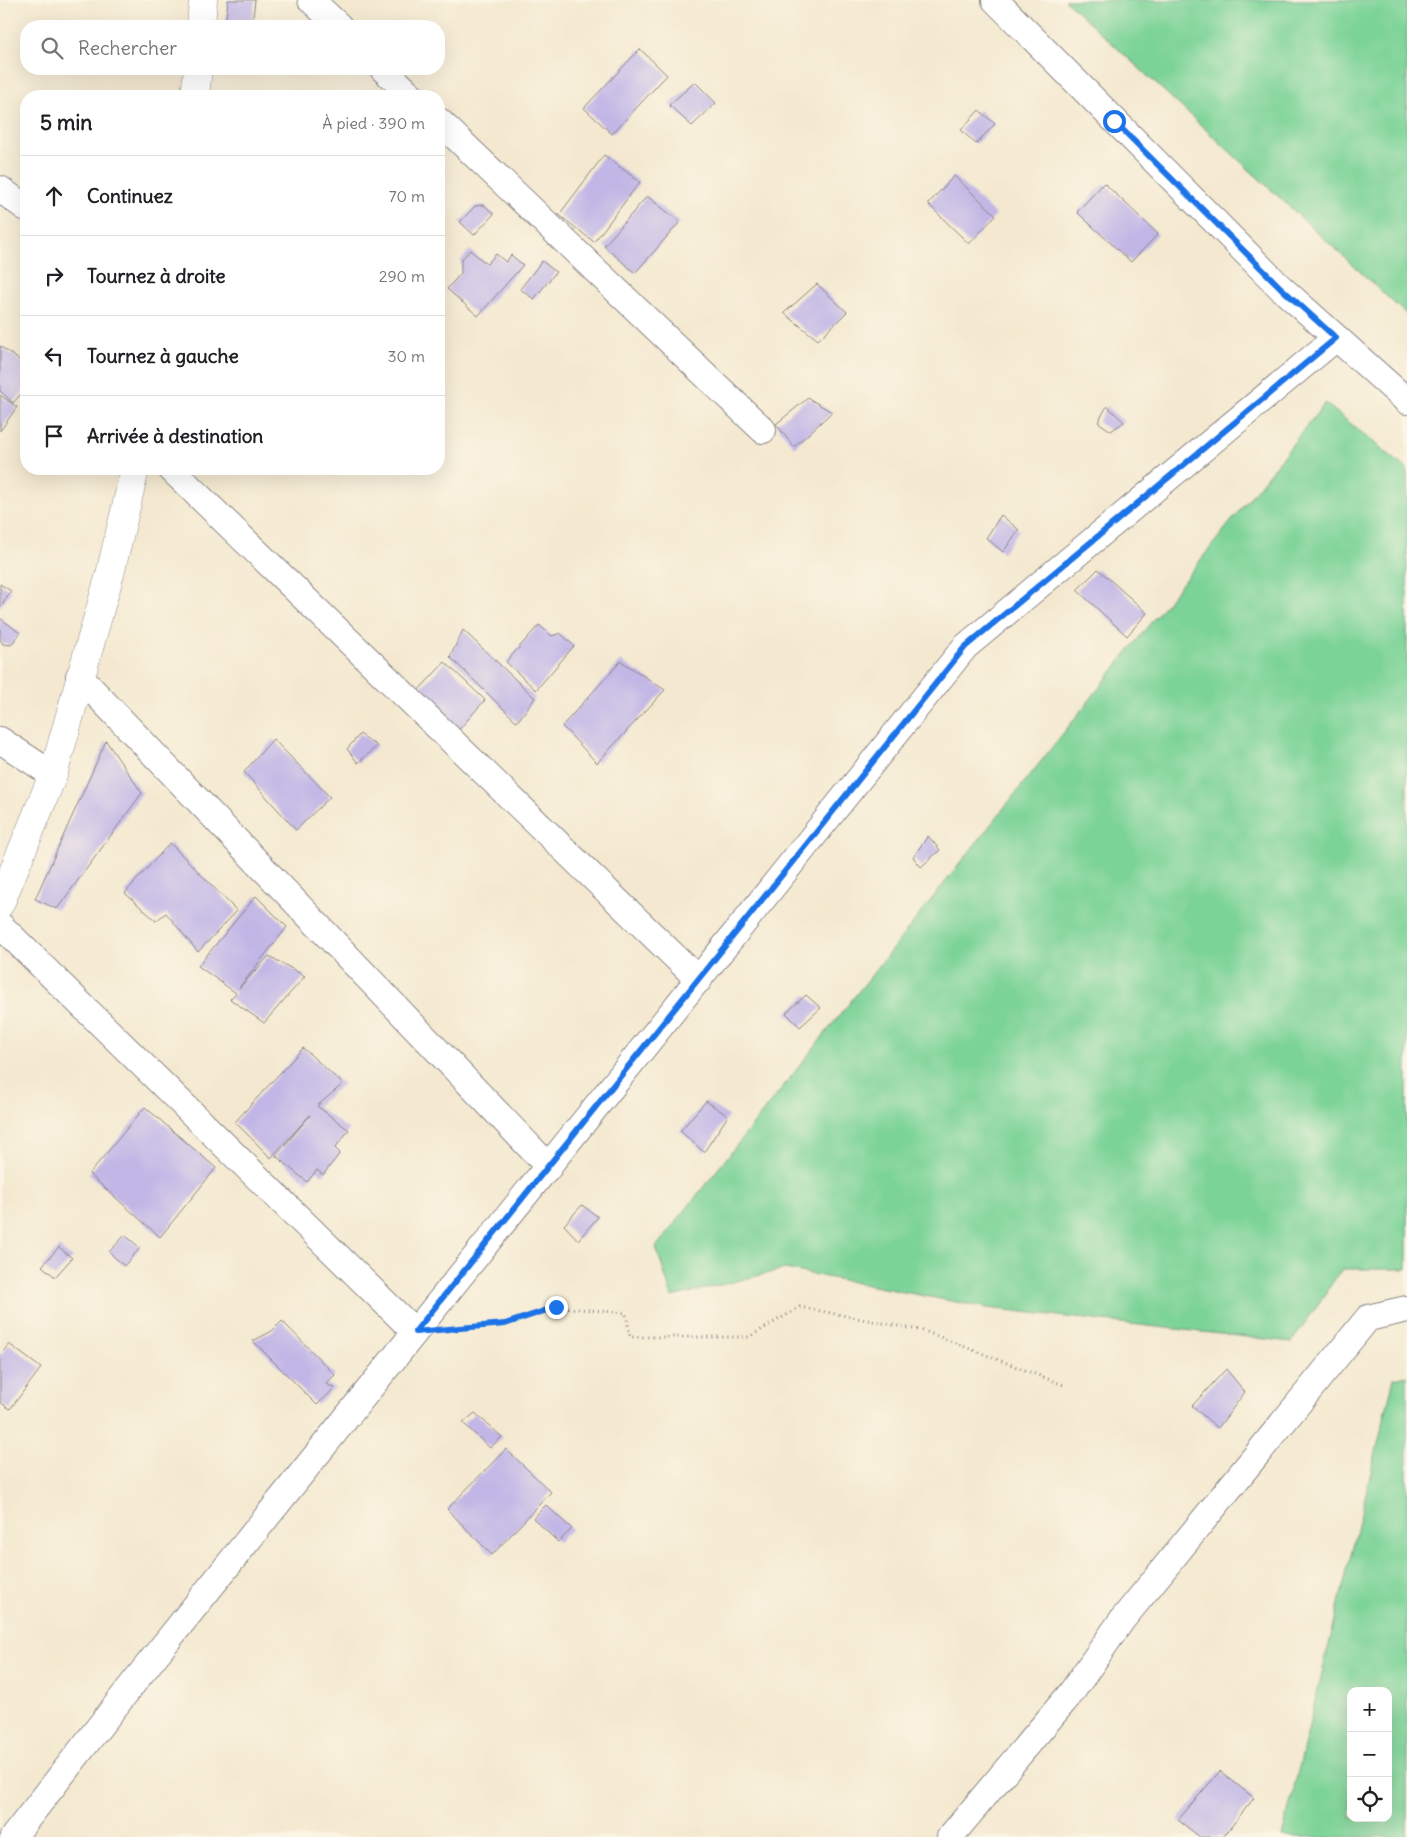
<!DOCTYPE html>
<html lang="fr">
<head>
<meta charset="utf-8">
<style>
	:root { --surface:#fff; --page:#f6f6f6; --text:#202124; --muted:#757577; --line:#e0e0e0 }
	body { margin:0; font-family:Delius,sans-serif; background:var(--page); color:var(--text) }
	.controls { position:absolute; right:15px; bottom:15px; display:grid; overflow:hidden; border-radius:10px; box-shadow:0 5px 20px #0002 }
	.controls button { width:45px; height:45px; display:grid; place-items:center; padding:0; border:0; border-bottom:1px solid var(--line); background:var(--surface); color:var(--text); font:25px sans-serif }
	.stop { position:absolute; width:15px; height:15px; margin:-11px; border:4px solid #1a73e8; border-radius:50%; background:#fff }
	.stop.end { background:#1a73e8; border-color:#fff; box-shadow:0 1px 5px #0008 }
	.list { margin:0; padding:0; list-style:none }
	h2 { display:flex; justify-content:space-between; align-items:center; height:65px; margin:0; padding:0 20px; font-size:21px }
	h2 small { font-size:16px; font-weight:400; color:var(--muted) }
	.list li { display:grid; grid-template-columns:32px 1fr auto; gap:15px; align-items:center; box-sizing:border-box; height:80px; padding:0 20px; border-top:1px solid var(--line) }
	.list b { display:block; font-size:19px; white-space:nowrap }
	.list em { font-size:16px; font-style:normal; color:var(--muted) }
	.icon { flex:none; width:28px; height:28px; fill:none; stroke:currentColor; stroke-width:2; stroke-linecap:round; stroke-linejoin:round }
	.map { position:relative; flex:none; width:1407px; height:1837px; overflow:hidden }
	.search { position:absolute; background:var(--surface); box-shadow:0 5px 20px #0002; left:20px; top:20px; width:425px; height:55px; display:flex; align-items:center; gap:12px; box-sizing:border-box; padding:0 18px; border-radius:20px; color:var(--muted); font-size:19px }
	.panel { position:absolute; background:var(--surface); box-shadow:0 5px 20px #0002; left:20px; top:90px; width:425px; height:385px; border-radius:20px }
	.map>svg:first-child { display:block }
	.green { fill:#7cd397; stroke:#4f7a69; fill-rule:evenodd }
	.building { fill:#c1b6e6 }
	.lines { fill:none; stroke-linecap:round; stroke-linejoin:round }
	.street-casing { stroke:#8b8686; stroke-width:28 }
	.secondary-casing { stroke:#8b8686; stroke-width:29 }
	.path { stroke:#8b8686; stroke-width:3; stroke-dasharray:1 4; stroke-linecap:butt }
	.street { stroke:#fff; stroke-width:26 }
	.secondary { stroke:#fff; stroke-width:28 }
	.route { stroke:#1a73e8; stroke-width:6 }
</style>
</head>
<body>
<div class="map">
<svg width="1407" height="1837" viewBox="0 0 1407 1837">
	<rect width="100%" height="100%" fill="#fcf5e5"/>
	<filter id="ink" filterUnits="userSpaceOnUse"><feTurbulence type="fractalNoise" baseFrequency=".02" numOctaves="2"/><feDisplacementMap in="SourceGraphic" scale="10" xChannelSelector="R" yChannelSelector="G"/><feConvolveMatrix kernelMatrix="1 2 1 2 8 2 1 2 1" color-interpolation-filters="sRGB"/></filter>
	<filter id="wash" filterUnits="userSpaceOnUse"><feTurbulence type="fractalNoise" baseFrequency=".0096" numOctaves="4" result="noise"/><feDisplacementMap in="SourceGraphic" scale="20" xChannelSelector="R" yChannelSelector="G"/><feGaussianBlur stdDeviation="1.12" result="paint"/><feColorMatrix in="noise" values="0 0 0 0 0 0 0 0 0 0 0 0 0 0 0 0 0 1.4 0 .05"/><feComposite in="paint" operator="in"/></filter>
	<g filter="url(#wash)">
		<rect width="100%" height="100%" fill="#f4e9d0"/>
		<g class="green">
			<path d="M1065 0H1407V315Z"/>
			<path d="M1325 403 1407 469V1269H1342L1292 1342 987 1308 785 1269 672 1297 656 1247Z"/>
			<path d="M1407 1375V1837H1282L1394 1378ZM1351 1691H1388V1818H1351Z"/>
		</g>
		<g id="blocks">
			<g class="building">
				<path d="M228 0H255L252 26H225Z"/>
				<path d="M640 49 667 75 612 134 584 108Z"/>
				<path d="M695 82 716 103 692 126 669 105Z"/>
				<path d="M979 110 995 124 976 144 961 130Z"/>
				<path d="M604 155 640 182 594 242 559 215Z"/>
				<path d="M954 176 996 215 969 244 928 204Z"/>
				<path d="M1104 183 1158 234 1131 262 1077 212Z"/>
				<path d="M647 196 680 222 635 273 604 246Z"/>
				<path d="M484 205 494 214 474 235 460 222 475 206Z"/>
				<path d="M470 250 487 264 496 254 506 262 511 255 523 265 478 316 447 289 461 273V260Z"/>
				<path d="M542 261 556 272 534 299 520 289Z"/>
				<path d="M817 284 847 312 818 340 784 313Z"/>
				<path d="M0 346 26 365V388L13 403 0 391Z"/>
				<path d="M0 395 17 407 0 431Z"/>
				<path d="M808 398 832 412 794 447 776 424Z"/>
				<path d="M1107 406 1124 422 1111 431 1098 422Z"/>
				<path d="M1001 515 1019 530 1003 552 986 538Z"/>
				<path d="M1098 569 1147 613 1127 636 1077 590Z"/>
				<path d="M0 584 11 591 0 608Z"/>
				<path d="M0 618 20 633 11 645 3 644 0 640Z"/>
				<path d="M539 625 552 636 560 633 574 646 536 690 506 662Z"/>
				<path d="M463 630 535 698 517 722 450 657Z"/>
				<path d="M621 661 665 690 597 763 562 726Z"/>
				<path d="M445 662 485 700 456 733 415 694Z"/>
				<path d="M360 734 377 746 358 763 347 749Z"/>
				<path d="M273 739 330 797 296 830 244 772Z"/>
				<path d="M106 741 142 793 57 909 35 899Z"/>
				<path d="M928 836 940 850 921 867 913 857Z"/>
				<path d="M170 843 237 911 198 952 166 913 156 921 125 893Z"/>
				<path d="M256 896 287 927 239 988 269 956 305 976 264 1023 230 999 236 993 198 966Z"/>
				<path d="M806 995 821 1008 800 1027 786 1013Z"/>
				<path d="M303 1048 343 1084 317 1106 349 1130 335 1148 340 1153 323 1175 317 1170 307 1182 276 1156 310 1115 271 1158 235 1122Z"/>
				<path d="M706 1101 728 1116 704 1152 680 1131Z"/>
				<path d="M145 1107 216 1168 160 1237 89 1174Z"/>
				<path d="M582 1205 598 1217 578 1240 564 1225Z"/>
				<path d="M125 1235 140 1248 124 1266 109 1252Z"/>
				<path d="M59 1247 72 1258 55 1277 42 1266Z"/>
				<path d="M282 1321 335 1375 326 1384 335 1388 317 1405 253 1341 272 1331Z"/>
				<path d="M9 1344 41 1368 10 1409 0 1402V1356Z"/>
				<path d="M1226 1369 1245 1392 1218 1428 1192 1406Z"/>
				<path d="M475 1413 502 1437 490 1448 463 1423Z"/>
				<path d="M506 1449 551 1492 492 1555 447 1509Z"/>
				<path d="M546 1505 572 1529 558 1542 533 1518Z"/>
				<path d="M1220 1771 1254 1798 1223 1837H1200L1178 1820Z"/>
			</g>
		</g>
	</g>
	<g filter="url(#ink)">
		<use href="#blocks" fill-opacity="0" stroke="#8b8686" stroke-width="1"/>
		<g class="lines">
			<defs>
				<g id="street">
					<path d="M311 0 339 26"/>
					<path d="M995 0 1281 288 1407 401"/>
					<path d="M383 69 412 96"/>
					<path d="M439 121 763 430"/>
					<path d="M0 189 26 208"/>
					<path d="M171 469 699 980"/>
					<path d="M79 676 549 1167"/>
					<path d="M0 740 53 775"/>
					<path d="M0 925 415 1332"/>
					<path d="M13 1837 135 1681 965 647 1336 338"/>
					<path d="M950 1837 1071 1693 1122 1620 1368 1318 1407 1309"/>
				</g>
				<g id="secondary">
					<path d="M201 26 203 0"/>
					<path d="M195 96 198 69"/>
					<path d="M0 904 53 775 110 574 135 469"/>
				</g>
			</defs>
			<use href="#street" class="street-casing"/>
			<use href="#secondary" class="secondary-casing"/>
			<path class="path" d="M456 1329 505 1324 556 1307 626 1313 630 1337H749L800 1307 924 1331 1066 1386"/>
			<use href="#street" class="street"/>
			<use href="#secondary" class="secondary"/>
		</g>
	</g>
	<g class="lines" filter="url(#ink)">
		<path class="route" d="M556 1307 505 1324 415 1332 965 647 1336 338 1281 288 1114 121"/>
	</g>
</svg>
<div class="controls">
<button>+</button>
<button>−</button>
<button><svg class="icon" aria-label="locate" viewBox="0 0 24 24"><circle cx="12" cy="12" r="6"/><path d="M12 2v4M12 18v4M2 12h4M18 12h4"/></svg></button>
</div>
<div class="stop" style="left:1114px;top:121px"></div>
<div class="stop end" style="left:556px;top:1307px"></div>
<div class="search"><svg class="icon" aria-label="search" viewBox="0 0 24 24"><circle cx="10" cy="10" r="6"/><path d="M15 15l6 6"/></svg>Rechercher</div>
<section class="panel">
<h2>5 min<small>À pied · 390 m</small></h2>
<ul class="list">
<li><svg class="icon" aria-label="ahead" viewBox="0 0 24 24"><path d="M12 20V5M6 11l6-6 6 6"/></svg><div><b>Continuez</b></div><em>70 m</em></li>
<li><svg class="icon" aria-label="right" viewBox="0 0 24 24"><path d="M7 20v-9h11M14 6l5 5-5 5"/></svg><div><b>Tournez à droite</b></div><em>290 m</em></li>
<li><svg class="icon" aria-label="left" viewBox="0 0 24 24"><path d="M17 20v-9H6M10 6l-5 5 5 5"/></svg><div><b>Tournez à gauche</b></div><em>30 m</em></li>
<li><svg class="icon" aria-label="arrive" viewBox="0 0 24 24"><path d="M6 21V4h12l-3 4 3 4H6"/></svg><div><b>Arrivée à destination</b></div></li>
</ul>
</section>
</div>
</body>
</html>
